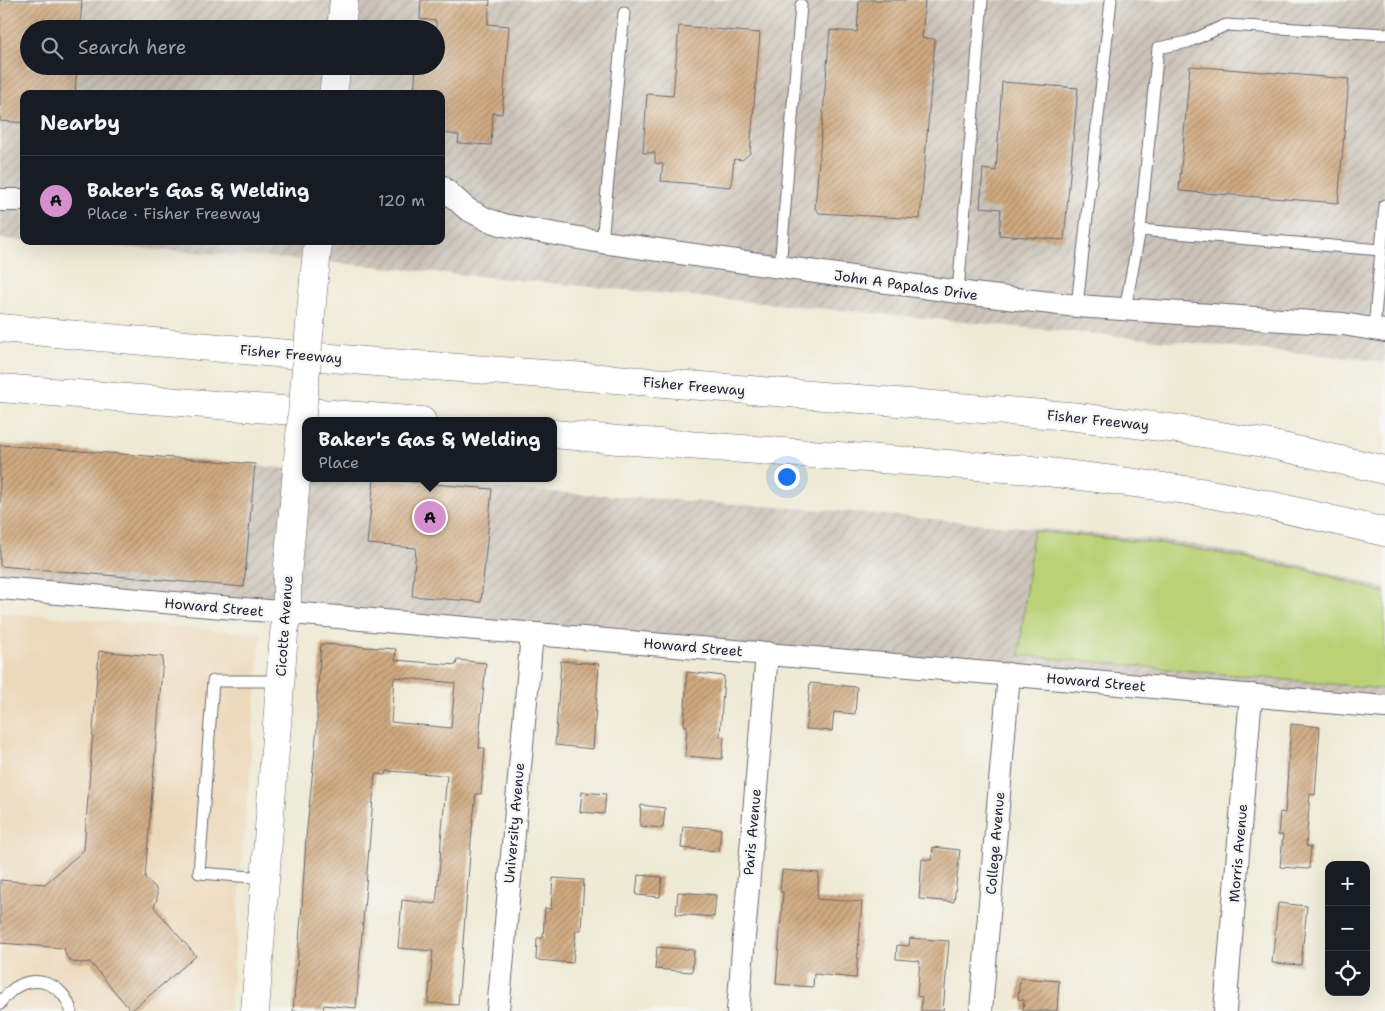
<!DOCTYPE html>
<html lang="en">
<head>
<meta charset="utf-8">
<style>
	:root { --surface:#171b24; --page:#242831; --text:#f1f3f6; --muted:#9ea1a6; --line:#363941; --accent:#d690ce }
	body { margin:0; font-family:"Shantell Sans",sans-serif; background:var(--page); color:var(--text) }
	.controls { position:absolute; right:15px; bottom:15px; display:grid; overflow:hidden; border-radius:10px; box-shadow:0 5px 20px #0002 }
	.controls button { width:45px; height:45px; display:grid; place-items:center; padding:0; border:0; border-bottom:1px solid var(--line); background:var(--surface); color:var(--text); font:25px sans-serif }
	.you { position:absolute; left:786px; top:476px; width:18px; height:18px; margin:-12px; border:4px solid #fff; border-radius:50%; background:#1a73e8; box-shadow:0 0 0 8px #1a73e833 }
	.badge { display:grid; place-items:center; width:32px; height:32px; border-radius:50%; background:var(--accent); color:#111; font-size:16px; font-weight:700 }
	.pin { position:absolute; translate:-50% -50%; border:2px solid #fff; box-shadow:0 1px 5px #0006 }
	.popup { position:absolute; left:302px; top:417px; width:255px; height:65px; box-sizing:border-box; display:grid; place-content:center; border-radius:10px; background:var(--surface); filter:drop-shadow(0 1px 4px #0005); font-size:16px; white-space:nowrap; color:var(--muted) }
	.popup b { font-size:19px; color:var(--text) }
	.popup::after { content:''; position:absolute; left:50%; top:100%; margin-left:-10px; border:10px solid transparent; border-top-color:var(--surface) }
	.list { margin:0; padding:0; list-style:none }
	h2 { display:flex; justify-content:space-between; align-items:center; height:65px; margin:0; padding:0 20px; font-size:21px }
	h2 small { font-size:16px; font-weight:400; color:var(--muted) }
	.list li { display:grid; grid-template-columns:32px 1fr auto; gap:15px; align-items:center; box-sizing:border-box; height:90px; padding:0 20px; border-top:1px solid var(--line) }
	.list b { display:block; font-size:19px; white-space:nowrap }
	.list p { margin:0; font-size:16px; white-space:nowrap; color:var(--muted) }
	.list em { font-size:16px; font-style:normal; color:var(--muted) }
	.icon { flex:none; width:28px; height:28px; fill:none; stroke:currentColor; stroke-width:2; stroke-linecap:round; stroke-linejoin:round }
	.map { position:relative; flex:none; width:1385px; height:1011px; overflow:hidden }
	.search { position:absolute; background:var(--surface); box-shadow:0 5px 20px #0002; left:20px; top:20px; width:425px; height:55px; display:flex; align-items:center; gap:12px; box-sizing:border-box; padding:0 18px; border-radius:28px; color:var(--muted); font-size:19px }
	.panel { position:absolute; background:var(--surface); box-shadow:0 5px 20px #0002; left:20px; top:90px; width:425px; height:155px; border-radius:10px }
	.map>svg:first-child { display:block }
	.built { fill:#ecd8ba }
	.industrial { fill:url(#industrial-furrows); fill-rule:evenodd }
	.green { fill:#bad176; stroke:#6e7a58 }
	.building { fill:url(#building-hatch); fill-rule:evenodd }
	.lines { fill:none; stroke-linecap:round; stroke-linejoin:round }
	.lane-casing { stroke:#6a6871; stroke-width:13 }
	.street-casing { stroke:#6a6871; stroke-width:24 }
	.secondary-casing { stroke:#6a6871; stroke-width:29 }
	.highway-casing { stroke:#6a6871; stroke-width:29 }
	.lane { stroke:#fff; stroke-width:11 }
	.street { stroke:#fff; stroke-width:22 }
	.secondary { stroke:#fff; stroke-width:28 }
	.highway { stroke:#fff; stroke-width:28 }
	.secondary-bridge-casing { stroke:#6a6871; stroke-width:29; stroke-linecap:butt }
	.secondary-bridge { stroke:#fff; stroke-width:28 }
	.labels { text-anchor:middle; stroke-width:5; stroke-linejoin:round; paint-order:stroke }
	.street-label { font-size:14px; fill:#22223b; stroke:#f6f6f2 }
</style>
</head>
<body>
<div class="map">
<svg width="1385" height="1011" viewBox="0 0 1385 1011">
	<defs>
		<pattern id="industrial-furrows" width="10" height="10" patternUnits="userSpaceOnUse" patternTransform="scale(1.25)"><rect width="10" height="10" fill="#cbc3b8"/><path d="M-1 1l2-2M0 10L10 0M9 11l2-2" fill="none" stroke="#aea79f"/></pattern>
		<pattern id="building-hatch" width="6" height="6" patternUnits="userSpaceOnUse" patternTransform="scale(1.25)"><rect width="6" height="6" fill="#cfa97f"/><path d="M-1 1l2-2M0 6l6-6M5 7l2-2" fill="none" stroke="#a88969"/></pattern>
	</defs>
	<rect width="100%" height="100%" fill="#f6f6f2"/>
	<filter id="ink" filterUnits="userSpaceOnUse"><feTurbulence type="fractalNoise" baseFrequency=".02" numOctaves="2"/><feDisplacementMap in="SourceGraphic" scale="10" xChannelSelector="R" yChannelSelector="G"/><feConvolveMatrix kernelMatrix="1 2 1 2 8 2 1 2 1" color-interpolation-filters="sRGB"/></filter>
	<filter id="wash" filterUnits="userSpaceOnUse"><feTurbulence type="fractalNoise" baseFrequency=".0096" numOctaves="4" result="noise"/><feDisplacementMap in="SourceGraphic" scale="20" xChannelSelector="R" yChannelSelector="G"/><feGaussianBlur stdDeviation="1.12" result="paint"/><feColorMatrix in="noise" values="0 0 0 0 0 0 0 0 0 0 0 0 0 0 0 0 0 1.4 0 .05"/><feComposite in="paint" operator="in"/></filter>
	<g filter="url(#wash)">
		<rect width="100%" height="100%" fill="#efead5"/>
		<path class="built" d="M0 612 261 634 230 1011H0Z"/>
		<g class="industrial">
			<path d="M0 0H1385V364L1370 360 316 261 37 241H441V94H24V240L0 239ZM29 29H436V66H29Z"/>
			<path d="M0 444 306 470V478H388L493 488 855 512 1174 541 1284 562 1303 565 1385 588V707L0 588Z"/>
		</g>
		<path class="green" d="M1033 531 1174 545 1309 570 1385 593V689L1019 655Z"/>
		<g id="blocks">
			<g class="building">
				<path d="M0 0H82L80 29H29V66H77L75 94H24V123L0 121Z"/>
				<path d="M421 0H490L488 24 509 26 502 114 493 113 491 145 458 143 459 135 441 133V94H414L416 66H436V21L420 19Z"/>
				<path d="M859 0H925L922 38 935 39 920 219 819 213 815 208 830 30 857 32Z"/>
				<path d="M679 26 760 33 750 153 742 160 734 159 731 187 661 181 663 164 655 163V153H643L647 94 673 96Z"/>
				<path d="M1190 66 1349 79 1338 203 1179 191Z"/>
				<path d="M1002 82 1078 88 1064 240 999 235 1001 209 980 207 983 169 996 171Z"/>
				<path d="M0 445 255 464 244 587 0 566Z"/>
				<path d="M374 479 492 489 481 602 412 596 416 548 367 544Z"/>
				<path d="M321 644 396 649 395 660 456 665 457 660 486 663 479 738H480L479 748H485L483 773 481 794H476L472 829 458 1005 428 1003 433 951 398 948 402 900 436 904 440 862 441 841 447 775 387 771 386 775 375 774 356 1008 324 1005 323 1011H293L302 906 306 838 317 728V695ZM394 677 455 683 451 728 391 722Z"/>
				<path d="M99 651 163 657 145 878 155 887 157 893V899L154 907 196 956 131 1011 90 962 81 963 72 962 66 956 64 948 0 943V880L45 884 84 850Z"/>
				<path d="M561 661 599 664 593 749 555 745Z"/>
				<path d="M687 672 724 676 720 736 724 737 722 759 685 756 687 726 684 725Z"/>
				<path d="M810 683 857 687 855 714 834 712 832 731 806 729Z"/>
				<path d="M1291 724 1320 727 1315 795 1310 794 1306 846 1311 847 1309 869 1280 867 1283 835H1278L1280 812 1285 813Z"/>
				<path d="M582 792 606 794 604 814 580 812Z"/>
				<path d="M641 805 665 808 663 828 640 826Z"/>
				<path d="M683 826 721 829 719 851 681 848Z"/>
				<path d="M933 847 960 850 954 902 919 899 922 859 932 860Z"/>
				<path d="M782 870 819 873 817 899 862 902 856 978 814 974 813 987 776 984 783 892H780Z"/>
				<path d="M638 875 662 877 660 897 636 895Z"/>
				<path d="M553 878 584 880 581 930H576L573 963 536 960 537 938H543L545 908 551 909Z"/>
				<path d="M678 892 716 895 714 917 676 914Z"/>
				<path d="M1278 903 1307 906 1301 965 1272 963Z"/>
				<path d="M910 938 949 941 943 1011H921L922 997 917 996 920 961 896 959 897 945 909 946Z"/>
				<path d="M657 947 694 950 692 972 655 969Z"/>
				<path d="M1020 978 1059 981 1057 1011H1023L1024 1000 1018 999Z"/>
			</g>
		</g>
	</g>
	<g filter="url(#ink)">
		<use href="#blocks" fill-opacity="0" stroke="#6a6871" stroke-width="1"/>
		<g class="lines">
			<defs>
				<g id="lane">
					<path d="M1140 230 1381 250 1374 329"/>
					<path d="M602 242 624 13"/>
					<path d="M1381 250 1385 205"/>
					<path d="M780 268 801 5"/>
					<path d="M958 292 982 0"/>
					<path d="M1077 306 1111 0"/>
					<path d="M1125 309 1140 230 1158 48 1188 42 1226 25 1385 34"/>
					<path d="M265 878 199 873 213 681H281"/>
					<path d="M0 1004C2 999 6 996 10 992 31 972 64 982 71 1011"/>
				</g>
				<g id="street">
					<path d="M441 186 467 209 486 219 504 225 602 242 973 294 1077 306 1343 324 1385 331"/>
					<path d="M0 200H24"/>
					<path d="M0 588 1385 707"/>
					<path d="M498 1011 532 634"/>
					<path d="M738 1011 767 653"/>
					<path d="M981 1011 1009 674"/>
					<path d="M1225 1011 1251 695"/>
				</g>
				<g id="secondary">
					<path d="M341 29 344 0"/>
					<path d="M333 94 337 66"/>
					<path d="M314 280 318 241"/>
					<path d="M255 1011 284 633 287 613V576L297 470"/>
				</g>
				<g id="highway">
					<path d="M0 328 376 362 615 379 1069 416 1178 429 1264 443 1385 470"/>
					<path d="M0 388 422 421"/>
					<path d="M554 434 618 440 1032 470 1113 480 1200 492 1264 504 1385 532"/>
				</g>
			</defs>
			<use href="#lane" class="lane-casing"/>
			<use href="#street" class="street-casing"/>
			<use href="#secondary" class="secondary-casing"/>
			<use href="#highway" class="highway-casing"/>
			<use href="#lane" class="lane"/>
			<use href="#street" class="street"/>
			<use href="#secondary" class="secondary"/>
			<use href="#highway" class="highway"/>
			<defs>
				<path id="secondary-bridge" d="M297 470 314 280"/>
			</defs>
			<use href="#secondary-bridge" class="secondary-bridge-casing"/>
			<use href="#secondary-bridge" class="secondary-bridge"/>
		</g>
	</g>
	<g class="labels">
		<g class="street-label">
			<text transform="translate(906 285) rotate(8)" y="5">John A Papalas Drive</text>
			<text transform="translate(291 354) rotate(5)" y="5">Fisher Freeway</text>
			<text transform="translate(694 386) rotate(5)" y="5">Fisher Freeway</text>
			<text transform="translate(1098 420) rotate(6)" y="5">Fisher Freeway</text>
			<text transform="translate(214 607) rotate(5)" y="5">Howard Street</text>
			<text transform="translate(284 626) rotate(-86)" y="5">Cicotte Avenue</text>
			<text transform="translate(693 647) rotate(5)" y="5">Howard Street</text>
			<text transform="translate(1096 682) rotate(5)" y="5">Howard Street</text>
			<text transform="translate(514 823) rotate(-85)" y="5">University Avenue</text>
			<text transform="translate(752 832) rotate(-85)" y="5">Paris Avenue</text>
			<text transform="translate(995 843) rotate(-85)" y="5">College Avenue</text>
			<text transform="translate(1238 853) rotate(-85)" y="5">Morris Avenue</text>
		</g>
	</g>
</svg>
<div class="controls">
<button>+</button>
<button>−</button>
<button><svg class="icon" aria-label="locate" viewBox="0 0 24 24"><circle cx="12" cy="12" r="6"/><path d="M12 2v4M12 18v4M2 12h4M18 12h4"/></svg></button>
</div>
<div class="you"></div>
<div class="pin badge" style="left:430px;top:517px">A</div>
<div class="popup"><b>Baker's Gas &amp; Welding</b>Place</div>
<div class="search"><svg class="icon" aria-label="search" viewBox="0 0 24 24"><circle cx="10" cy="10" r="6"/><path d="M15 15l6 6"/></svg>Search here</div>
<section class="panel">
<h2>Nearby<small></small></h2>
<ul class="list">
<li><span class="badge">A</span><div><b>Baker's Gas &amp; Welding</b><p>Place · Fisher Freeway</p></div><em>120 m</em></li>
</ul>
</section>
</div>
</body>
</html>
